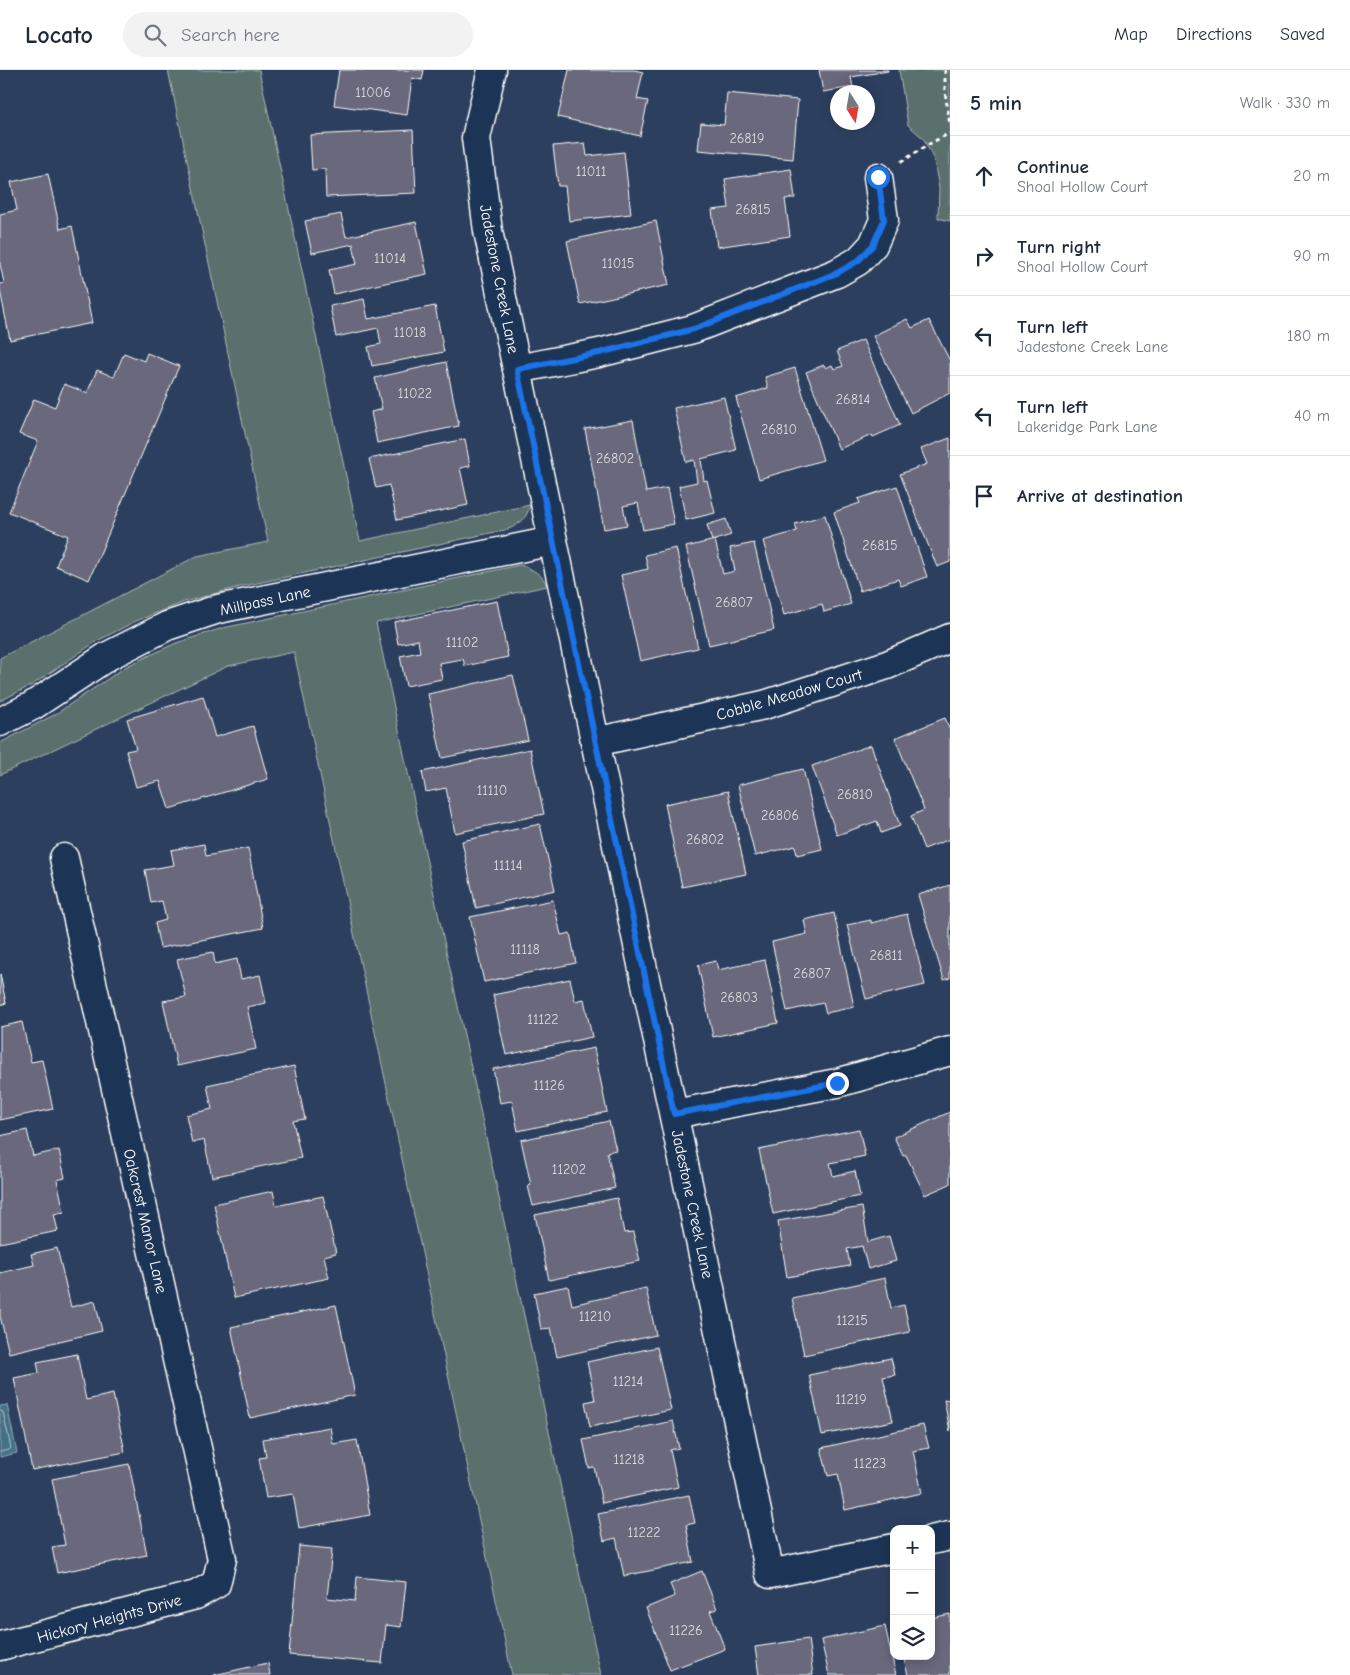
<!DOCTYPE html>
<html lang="en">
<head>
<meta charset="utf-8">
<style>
	:root { --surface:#fff; --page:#f2f2f3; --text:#1f2937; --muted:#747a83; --line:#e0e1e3 }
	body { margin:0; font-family:"Comic Neue",sans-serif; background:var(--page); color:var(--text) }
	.controls { position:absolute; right:15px; bottom:15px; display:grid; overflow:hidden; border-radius:10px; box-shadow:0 2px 12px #0003 }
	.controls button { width:45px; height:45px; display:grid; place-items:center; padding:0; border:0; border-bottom:1px solid var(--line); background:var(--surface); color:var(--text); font:25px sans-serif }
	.compass { position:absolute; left:830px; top:15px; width:45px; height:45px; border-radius:50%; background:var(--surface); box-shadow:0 2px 12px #0003; rotate:169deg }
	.stop { position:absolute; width:15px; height:15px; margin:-11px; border:4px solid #1a73e8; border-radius:50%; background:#fff }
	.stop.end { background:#1a73e8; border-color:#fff; box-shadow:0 1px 5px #0008 }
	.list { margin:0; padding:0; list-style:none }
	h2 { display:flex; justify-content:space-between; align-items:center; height:65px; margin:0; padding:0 20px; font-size:21px }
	h2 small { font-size:16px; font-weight:400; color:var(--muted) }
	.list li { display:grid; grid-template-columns:32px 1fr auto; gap:15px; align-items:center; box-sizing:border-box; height:80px; padding:0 20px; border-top:1px solid var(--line) }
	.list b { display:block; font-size:19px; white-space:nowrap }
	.list p { margin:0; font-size:16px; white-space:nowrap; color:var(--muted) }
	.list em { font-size:16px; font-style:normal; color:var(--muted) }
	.icon { flex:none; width:28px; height:28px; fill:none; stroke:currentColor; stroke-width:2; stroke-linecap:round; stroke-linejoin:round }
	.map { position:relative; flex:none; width:950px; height:1605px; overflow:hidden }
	header { display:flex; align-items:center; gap:30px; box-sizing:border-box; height:70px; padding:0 25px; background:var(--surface); border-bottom:1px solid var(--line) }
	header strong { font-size:24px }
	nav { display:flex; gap:28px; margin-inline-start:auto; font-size:18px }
	.search { width:350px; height:45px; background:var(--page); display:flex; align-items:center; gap:12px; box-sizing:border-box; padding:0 18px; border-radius:28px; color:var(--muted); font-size:19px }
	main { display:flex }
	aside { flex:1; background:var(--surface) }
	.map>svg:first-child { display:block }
	.green { fill:#5a706c; stroke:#acb8b6 }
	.water { fill:#457188; stroke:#8faab8 }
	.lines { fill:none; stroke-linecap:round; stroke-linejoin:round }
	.shore { stroke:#b5c6cf; stroke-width:1 }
	.building { fill:#69687c; stroke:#fff }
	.street-casing { stroke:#fff; stroke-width:31 }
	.path { stroke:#fff; stroke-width:3; stroke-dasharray:4 4; stroke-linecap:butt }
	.street { stroke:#1d3557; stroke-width:28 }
	.route { stroke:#1a73e8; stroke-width:6 }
	.labels { text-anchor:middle; stroke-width:4.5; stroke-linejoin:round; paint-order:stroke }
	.number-label { font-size:14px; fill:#dad9de }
	.street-label { font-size:16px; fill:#fff; stroke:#1d3557 }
</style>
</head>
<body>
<header>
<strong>Locato</strong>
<div class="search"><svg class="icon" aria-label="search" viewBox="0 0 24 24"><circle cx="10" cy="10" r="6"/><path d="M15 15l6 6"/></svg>Search here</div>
<nav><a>Map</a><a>Directions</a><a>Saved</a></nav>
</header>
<main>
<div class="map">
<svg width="950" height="1605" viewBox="0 0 950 1605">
	<rect width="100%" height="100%" fill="#2c3f5e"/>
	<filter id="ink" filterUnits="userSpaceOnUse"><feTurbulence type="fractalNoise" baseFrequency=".02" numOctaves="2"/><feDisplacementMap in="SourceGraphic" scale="10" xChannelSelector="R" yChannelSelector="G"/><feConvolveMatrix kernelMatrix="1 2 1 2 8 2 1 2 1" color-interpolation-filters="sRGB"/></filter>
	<g filter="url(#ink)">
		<g class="green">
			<path d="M168 0H259L360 471 530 435C527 448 521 453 509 459L239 517 184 532 136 551 97 571 32 615 0 631V588L197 486 268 472Z"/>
			<path d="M899 0H950V151L938 148 939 119 934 90 923 68 908 55Z"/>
			<path d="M520 495C532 499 543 504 547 516L376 553 601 1605H512L294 582 228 596 0 705V673L54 645 127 596 176 573 223 558Z"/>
		</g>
		<path class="water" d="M7 1335 17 1383 0 1387V1336Z"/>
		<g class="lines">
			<path class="shore" d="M0 1341 3 1342 11 1378 9 1380 0 1382"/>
		</g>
		<g class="building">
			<path d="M339 0H424L422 10 412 8 407 45 334 35Z"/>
			<path d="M569 0H634L643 2 637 29 648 31 640 66 558 47Z"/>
			<path d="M819 0H888V1L851 7 853 17 823 22Z"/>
			<path d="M727 23 798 30 793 89 698 80 701 53 724 55Z"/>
			<path d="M413 60 416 123 326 127 325 99 312 100 310 65Z"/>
			<path d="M585 73 587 86 624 82 631 144 569 151 565 116H558L553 76Z"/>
			<path d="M791 99 795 128 785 129 790 166 717 177 712 140 729 138 725 109Z"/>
			<path d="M48 104 60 159 72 156 92 253 10 270 0 220V214L4 213 0 194V144L17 140 11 112Z"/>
			<path d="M341 144 346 167 416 152 427 204 334 224 329 200 357 194 353 174 312 183 305 151Z"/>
			<path d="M656 151 669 215 580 234 567 171Z"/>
			<path d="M364 229 368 249 435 236 444 282 372 296 368 277 381 274 378 258 336 267 330 236Z"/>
			<path d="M907 249 912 258 929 250 950 291V323L911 343 873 266Z"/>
			<path d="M863 270 900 355 873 367 872 365 839 379 806 302 824 295 826 298 832 295 834 299 843 296 837 281Z"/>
			<path d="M124 283 144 291 147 283 179 296 89 510 56 496 68 466 9 442 38 371 19 364 34 329 55 337 64 314 87 323 97 300 114 307Z"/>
			<path d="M446 292 459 356 377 373 371 342 382 339 375 308Z"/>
			<path d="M795 298 823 390 759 409 736 328 768 318 765 307Z"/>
			<path d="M724 327 736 380 701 389 704 411 707 410 715 443 686 450 679 416 697 412 694 390 686 392 674 338Z"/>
			<path d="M633 350 646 422 667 418 674 454 643 460 638 433 623 436 627 455 604 459 585 359Z"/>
			<path d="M950 368V492L937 497 900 404 927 394 921 379Z"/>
			<path d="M465 369 470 396 460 398 468 435 397 450 389 415 376 418 369 389Z"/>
			<path d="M897 416 927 507 901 516 898 509 860 521 834 442 860 433 858 429Z"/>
			<path d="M825 445 851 534 824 542 822 534 784 545 763 471 797 461 795 454Z"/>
			<path d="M726 449 731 465 712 471 707 455Z"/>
			<path d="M715 470 723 504 735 501 730 478 754 473 774 560 709 575 686 477Z"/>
			<path d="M676 478 698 578 640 591 621 505 648 499 645 485Z"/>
			<path d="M497 531 508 587 465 596 463 589 439 593 442 609 406 616 400 586 420 582 418 570 398 574 394 552Z"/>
			<path d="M513 605 528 670 442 688 428 624Z"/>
			<path d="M203 626 215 667 253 656 268 709 169 739 160 711 136 717 126 681 136 679 127 649Z"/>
			<path d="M945 648 950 660V769L924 779 911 746 924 740 895 668Z"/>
			<path d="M871 675 900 756 881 763 877 751 837 765 812 696Z"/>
			<path d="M530 679 544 744 455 763 446 718 426 722 422 702Z"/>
			<path d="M803 699 822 779 797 785 795 776 755 786 738 715Z"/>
			<path d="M728 721 746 804 682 817 665 734Z"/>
			<path d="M540 754 555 820 476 838 462 771Z"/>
			<path d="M204 774 206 786 248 778 263 858 160 878 155 853 166 850 162 831 151 833 145 800 174 795 171 780Z"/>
			<path d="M950 815V908L944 910 918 825Z"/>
			<path d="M553 830 561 865 570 863 576 893 484 912 470 847Z"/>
			<path d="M834 843 854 937 826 943 823 933 787 941 772 872 807 864 804 850Z"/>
			<path d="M907 844 925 915 866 929 847 855 871 850V853Z"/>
			<path d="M213 882 215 894 237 889 241 909 260 905 266 933 247 937 256 979 177 996 163 931 186 927 177 889Z"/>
			<path d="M765 890 778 953 713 967 698 895 716 891 718 900Z"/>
			<path d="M0 904 6 933 0 935Z"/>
			<path d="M570 909 575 931 584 929 592 967 506 985 493 925Z"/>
			<path d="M22 952 31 992 42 990 53 1039 0 1050V957Z"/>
			<path d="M594 978 607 1042 518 1061 512 1031 500 1033 493 999Z"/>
			<path d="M294 996 305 1049 293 1051 301 1088 212 1107 204 1070 192 1073 186 1045 212 1039 207 1015Z"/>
			<path d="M950 1042V1114L925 1125 906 1085 903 1086 894 1067Z"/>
			<path d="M609 1051 616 1080 607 1082 615 1118 533 1136 528 1116 531 1115 521 1070Z"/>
			<path d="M859 1059 865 1086 830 1093 833 1106 855 1101 860 1126 773 1144 759 1080Z"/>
			<path d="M27 1060 33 1086 59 1080 65 1108 57 1110 64 1142 54 1144 58 1161 0 1173V1066Z"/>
			<path d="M273 1121 276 1136 323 1126 336 1183 324 1186 329 1208 234 1228 214 1134Z"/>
			<path d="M617 1128 624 1163 633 1162 640 1191 549 1210 535 1145Z"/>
			<path d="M862 1137 868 1172 889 1166 896 1191 868 1199 862 1176 847 1179 850 1196 787 1207 778 1151Z"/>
			<path d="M57 1178 71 1237 95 1231 102 1261 9 1283 0 1246V1203L34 1195 31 1184Z"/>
			<path d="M885 1208 891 1238 904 1235 910 1262 804 1285 792 1228Z"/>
			<path d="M568 1216 572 1235 646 1218 656 1265 557 1287 551 1258 541 1259 534 1223Z"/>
			<path d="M336 1235 355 1325 250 1348 231 1257Z"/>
			<path d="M657 1277 671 1340 590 1357 585 1332 595 1330 587 1292Z"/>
			<path d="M77 1284 86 1330 113 1324 125 1382 32 1400 14 1308 39 1303 37 1292Z"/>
			<path d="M891 1288 895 1305 883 1307 893 1351 822 1365 809 1305Z"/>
			<path d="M950 1329V1361L944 1330Z"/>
			<path d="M673 1351 679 1378 670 1380 678 1417 602 1433 594 1397 589 1398 583 1370Z"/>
			<path d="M923 1355 929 1378 913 1381 922 1423 845 1440 838 1404 828 1406 821 1378Z"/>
			<path d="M330 1357 333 1374 357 1370 370 1445 299 1458 293 1424 266 1428 259 1388 266 1387 263 1369Z"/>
			<path d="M129 1394 147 1485 57 1503 52 1477 65 1475 52 1409Z"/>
			<path d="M689 1425 695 1453 686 1455 693 1492 624 1506 616 1468 604 1471 598 1444Z"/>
			<path d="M299 1476 332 1479 327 1528 355 1531 357 1507 406 1512 401 1557 386 1555 382 1593 289 1585Z"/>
			<path d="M702 1501 717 1539 710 1541 725 1579 670 1600 646 1538 675 1526 670 1514Z"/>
			<path d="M950 1544V1605H908L903 1586H931V1548Z"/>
			<path d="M885 1556 896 1605H829L821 1570Z"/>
			<path d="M808 1569 813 1605H759L755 1577Z"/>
			<path d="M268 1593 270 1605H214Z"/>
		</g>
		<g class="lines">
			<defs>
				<g id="street">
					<path d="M492 0 476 68 488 161 770 1504 894 1478"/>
					<path d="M517 299 599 283 693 259 837 203 858 191 873 175 884 150 878 107"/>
					<path d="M0 652 32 636 108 586 167 556 218 539 553 471"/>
					<path d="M595 672 764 635 887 595 950 568"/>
					<path d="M674 1044 837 1013 950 981"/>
					<path d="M931 1470 950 1466"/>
					<path d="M0 1576 196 1525 216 1514 222 1489 64 788"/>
				</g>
			</defs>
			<use href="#street" class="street-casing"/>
			<g class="path">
				<path d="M945 0V22L950 55"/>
				<path d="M901 92 931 73 950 63"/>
			</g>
			<use href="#street" class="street"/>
		</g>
	</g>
	<g class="lines" filter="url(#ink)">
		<path class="route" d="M837 1013 674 1044 517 299 599 283 694 259 837 203 858 191 873 175 884 150 878 107"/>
	</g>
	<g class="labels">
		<g class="number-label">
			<text x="373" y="27">11006</text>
			<text x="747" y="73">26819</text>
			<text x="591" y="106">11011</text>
			<text x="753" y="144">26815</text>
			<text x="390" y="193">11014</text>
			<text x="618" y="198">11015</text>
			<text x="410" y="267">11018</text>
			<text x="415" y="328">11022</text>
			<text x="853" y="334">26814</text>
			<text x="779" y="364">26810</text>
			<text x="615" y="393">26802</text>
			<text x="880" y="480">26815</text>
			<text x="734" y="537">26807</text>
			<text x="462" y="577">11102</text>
			<text x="492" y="725">11110</text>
			<text x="855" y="729">26810</text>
			<text x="780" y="750">26806</text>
			<text x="705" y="774">26802</text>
			<text x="508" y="800">11114</text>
			<text x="525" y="884">11118</text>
			<text x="886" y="890">26811</text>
			<text x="812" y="908">26807</text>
			<text x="739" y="932">26803</text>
			<text x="543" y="954">11122</text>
			<text x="549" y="1020">11126</text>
			<text x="569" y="1104">11202</text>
			<text x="595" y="1251">11210</text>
			<text x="852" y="1255">11215</text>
			<text x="628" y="1316">11214</text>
			<text x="851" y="1334">11219</text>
			<text x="629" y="1394">11218</text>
			<text x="870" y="1398">11223</text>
			<text x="644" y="1467">11222</text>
			<text x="686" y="1565">11226</text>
		</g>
		<g class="street-label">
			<text transform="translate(500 209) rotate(79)" y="6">Jadestone Creek Lane</text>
			<text transform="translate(265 530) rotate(-12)" y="6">Millpass Lane</text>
			<text transform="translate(789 624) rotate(-16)" y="6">Cobble Meadow Court</text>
			<text transform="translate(693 1134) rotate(78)" y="6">Jadestone Creek Lane</text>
			<text transform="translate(146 1151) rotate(77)" y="6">Oakcrest Manor Lane</text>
			<text transform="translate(109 1548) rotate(-15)" y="6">Hickory Heights Drive</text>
		</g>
	</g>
</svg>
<div class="controls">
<button>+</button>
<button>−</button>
<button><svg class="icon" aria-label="layers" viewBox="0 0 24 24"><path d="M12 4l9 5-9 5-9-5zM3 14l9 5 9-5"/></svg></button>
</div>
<svg class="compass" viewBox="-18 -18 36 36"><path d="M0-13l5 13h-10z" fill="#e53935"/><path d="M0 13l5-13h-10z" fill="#747a83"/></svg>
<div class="stop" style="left:878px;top:107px"></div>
<div class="stop end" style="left:837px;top:1013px"></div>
</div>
<aside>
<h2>5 min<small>Walk · 330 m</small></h2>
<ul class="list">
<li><svg class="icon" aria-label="ahead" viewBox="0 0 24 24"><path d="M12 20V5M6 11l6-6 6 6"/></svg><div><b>Continue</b><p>Shoal Hollow Court</p></div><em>20 m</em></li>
<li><svg class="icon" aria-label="right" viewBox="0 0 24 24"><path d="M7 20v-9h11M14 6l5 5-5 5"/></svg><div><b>Turn right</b><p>Shoal Hollow Court</p></div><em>90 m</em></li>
<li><svg class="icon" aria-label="left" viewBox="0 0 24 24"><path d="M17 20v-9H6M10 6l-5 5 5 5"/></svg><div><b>Turn left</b><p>Jadestone Creek Lane</p></div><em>180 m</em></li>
<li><svg class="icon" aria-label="left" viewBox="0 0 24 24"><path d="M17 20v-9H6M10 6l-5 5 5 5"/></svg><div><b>Turn left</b><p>Lakeridge Park Lane</p></div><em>40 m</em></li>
<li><svg class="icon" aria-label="arrive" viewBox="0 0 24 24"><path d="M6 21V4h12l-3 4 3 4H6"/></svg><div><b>Arrive at destination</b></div></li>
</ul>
</aside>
</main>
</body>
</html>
